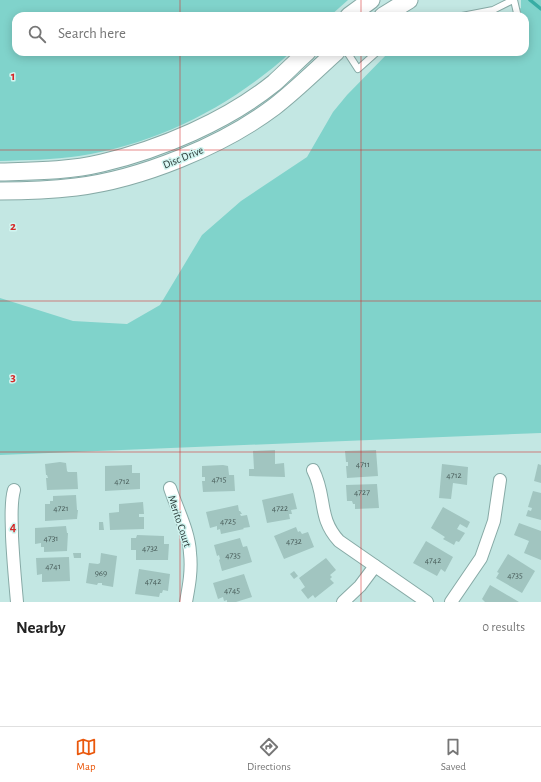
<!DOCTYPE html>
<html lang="en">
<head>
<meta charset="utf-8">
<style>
	:root { --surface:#fff; --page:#f2f2f2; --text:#222; --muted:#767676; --line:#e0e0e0; --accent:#ea580c }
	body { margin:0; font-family:"Alegreya Sans",sans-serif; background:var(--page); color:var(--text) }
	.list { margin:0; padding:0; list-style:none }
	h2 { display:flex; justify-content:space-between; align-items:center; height:52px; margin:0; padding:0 16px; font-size:17px }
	h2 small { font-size:13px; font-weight:400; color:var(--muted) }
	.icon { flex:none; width:22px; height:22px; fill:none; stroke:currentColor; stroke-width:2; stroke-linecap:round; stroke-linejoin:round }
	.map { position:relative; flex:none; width:541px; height:602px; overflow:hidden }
	.search { position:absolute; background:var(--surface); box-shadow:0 2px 10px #0003; left:12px; right:12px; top:12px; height:44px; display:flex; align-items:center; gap:10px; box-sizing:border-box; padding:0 14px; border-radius:12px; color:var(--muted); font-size:15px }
	.sheet { height:124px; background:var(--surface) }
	nav { display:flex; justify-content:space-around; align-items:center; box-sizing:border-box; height:56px; border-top:1px solid var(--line); background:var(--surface); font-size:11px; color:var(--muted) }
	nav a { display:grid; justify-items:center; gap:2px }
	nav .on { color:var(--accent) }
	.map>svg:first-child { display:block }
	.green { fill:#80d3cb }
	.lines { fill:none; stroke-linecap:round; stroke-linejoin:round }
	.stream { stroke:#38ada4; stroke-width:3.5 }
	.building { fill:#a1c5c0 }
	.lane-casing { stroke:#87aaa6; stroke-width:8 }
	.street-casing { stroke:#87aaa6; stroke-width:14 }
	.secondary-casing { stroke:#87aaa6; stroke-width:19 }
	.lane { stroke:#fff; stroke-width:6 }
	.street { stroke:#fff; stroke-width:12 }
	.secondary { stroke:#fff; stroke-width:17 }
	.grid { fill:none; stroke:#d62828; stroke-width:1; stroke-opacity:0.55 }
	.labels { text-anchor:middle; stroke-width:3; stroke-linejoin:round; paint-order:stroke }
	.number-label { font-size:9px; fill:#485c59 }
	.street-label { font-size:11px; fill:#2a3937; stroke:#d0f5f0 }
	.grid-label { font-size:13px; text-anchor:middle; font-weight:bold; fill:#d62828; stroke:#d0f5f0; stroke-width:3; stroke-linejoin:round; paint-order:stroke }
</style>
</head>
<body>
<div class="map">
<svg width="541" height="602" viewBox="0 0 541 602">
	<rect width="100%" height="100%" fill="#c3e7e3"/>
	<g class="green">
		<path d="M0 0H348L330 16H16V52H291C232 106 158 144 79 156 53 160 26 160 0 161Z"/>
		<path d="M521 0H541V433L0 455V298L73 321 127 324 160 305 202 235 241 201 307 157 333 112 347 95 389 52H525V16H498L511 13 521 8Z"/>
	</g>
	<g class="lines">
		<path class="stream" d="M530 0 541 9"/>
	</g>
	<g class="building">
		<path d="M275 450V464L284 463 285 477 249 476V469H254L253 451Z"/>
		<path d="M376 450 378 476 347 478 346 466H348V462H346L345 451Z"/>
		<path d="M60 462 66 463 67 471 68 472H77L78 489 47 490 46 478H48L47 475H46L45 464Z"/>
		<path d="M442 464 468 467 467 485 453 483 451 499 439 498Z"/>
		<path d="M538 464 541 465V483L534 481Z"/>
		<path d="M132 465V473H140V489L105 491V466Z"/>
		<path d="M223 465 228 466 229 475H234L235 491 203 492 202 481H205V477H202V466Z"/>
		<path d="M377 484 379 508 355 509V504H353L352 501H347L346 485Z"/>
		<path d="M533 491 541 493V520L526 516 528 510 531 511 532 508 528 507Z"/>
		<path d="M293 493 297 509 291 510 292 514H289L290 519 267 523 262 500Z"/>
		<path d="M76 495 77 510H78L77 519 45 521V504H50V501H53V496Z"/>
		<path d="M143 502 144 514H139V517H144V529L110 530 109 513 119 512V504Z"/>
		<path d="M238 505 239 511H240L242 514H240L241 516 247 515 250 527 243 528 244 529 221 534 220 529 217 530V526L210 528 206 512Z"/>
		<path d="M443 507 470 522 467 528 460 524 457 529 465 533 459 542 456 541 454 545 443 539 445 537 431 528Z"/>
		<path d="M99 522H103L104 530H99Z"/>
		<path d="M519 523 541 531V560L524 553 529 541 514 535Z"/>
		<path d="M66 526 67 533H68L67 551 44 552V547H41V543L35 544V528Z"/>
		<path d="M296 527 298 532 300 531 302 534 308 532 314 547 284 559 274 536Z"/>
		<path d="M137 535 164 536V544H169L168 560H136V550H131V538H136Z"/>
		<path d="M240 538 243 547 247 546 252 562 222 571 219 560 220 559 219 555 217 556 214 545Z"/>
		<path d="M426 541 453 557 445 572 441 569 437 576 413 563Z"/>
		<path d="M73 553H81V558H74Z"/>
		<path d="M101 553 117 556 113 587 102 585V583H98L97 585 86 583 89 563 98 564 100 563Z"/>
		<path d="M508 554 535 571 522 593 496 578 499 573 497 572Z"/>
		<path d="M69 557 70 581 42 582V574L37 575 36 558Z"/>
		<path d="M326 558 336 570 330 575 332 577 330 579 334 583 315 598 313 595 308 599 301 590 305 587 299 578Z"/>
		<path d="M139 569 170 574 168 591 163 590 162 593H160L159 597 135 594Z"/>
		<path d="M294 571 298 576 294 579 290 574Z"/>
		<path d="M244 574 252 597 236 602H227V600L224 601 223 597 218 599 213 583Z"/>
		<path d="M490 585 519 602H485L482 599Z"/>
	</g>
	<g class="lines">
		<defs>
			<g id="lane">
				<path d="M514 0 517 13"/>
				<path d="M462 16 493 10 513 0"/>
				<path d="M347 52 358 69 377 52"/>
			</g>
			<g id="street">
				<path d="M313 470C327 497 317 517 339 541L427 602"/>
				<path d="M170 488C177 509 189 531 190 553 192 570 189 586 186 602"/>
				<path d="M14 490C10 504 12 521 12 536 13 558 15 580 17 602"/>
				<path d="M343 602 360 586 375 566"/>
				<path d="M451 602 481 558 494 521 500 480"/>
			</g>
			<g id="secondary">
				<path d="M349 16 371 0"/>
				<path d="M383 16 409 0"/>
				<path d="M0 172C34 171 69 171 102 163 161 149 227 121 274 83 285 73 296 62 307 52"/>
				<path d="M0 191C25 191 51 190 76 187 141 179 222 146 274 107 296 90 316 70 336 52"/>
			</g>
		</defs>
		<use href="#lane" class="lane-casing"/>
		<use href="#street" class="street-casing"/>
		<use href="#secondary" class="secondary-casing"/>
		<use href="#lane" class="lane"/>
		<use href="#street" class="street"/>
		<use href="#secondary" class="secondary"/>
	</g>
	<path class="grid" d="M180 0V16M361 0V16M180 52V602M361 52V602M0 150H541M0 301H541M0 452H541"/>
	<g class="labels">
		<g class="number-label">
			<text x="363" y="467">4711</text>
			<text x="454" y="478">4712</text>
			<text x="219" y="482">4715</text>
			<text x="122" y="484">4712</text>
			<text x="362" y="495">4727</text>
			<text x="61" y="511">4721</text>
			<text x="280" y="511">4722</text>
			<text x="228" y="524">4725</text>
			<text x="51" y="541">4731</text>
			<text x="294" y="544">4732</text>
			<text x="150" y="551">4732</text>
			<text x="233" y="558">4735</text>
			<text x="433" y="563">4742</text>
			<text x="53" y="569">4741</text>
			<text x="101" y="576">969</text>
			<text x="515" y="578">4735</text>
			<text x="153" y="584">4742</text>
			<text x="232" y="593">4745</text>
		</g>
		<g class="street-label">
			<text transform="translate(183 157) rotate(-22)" y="4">Disc Drive</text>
			<text transform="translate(180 521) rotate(72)" y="4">Merito Court</text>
		</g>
	</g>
	<g class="grid-label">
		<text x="13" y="80">1</text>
		<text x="13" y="230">2</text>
		<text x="13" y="381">3</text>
		<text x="13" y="531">4</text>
	</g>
</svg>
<div class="search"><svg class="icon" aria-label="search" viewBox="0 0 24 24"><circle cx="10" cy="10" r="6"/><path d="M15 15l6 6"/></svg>Search here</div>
</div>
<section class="sheet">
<h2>Nearby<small>0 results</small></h2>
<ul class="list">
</ul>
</section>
<nav>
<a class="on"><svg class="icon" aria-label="map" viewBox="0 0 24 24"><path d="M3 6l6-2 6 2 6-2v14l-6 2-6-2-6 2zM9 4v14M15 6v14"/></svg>Map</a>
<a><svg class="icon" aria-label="directions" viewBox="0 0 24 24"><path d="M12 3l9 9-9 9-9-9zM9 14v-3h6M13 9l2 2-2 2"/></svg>Directions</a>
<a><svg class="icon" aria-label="saved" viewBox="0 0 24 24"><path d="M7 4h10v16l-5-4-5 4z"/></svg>Saved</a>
</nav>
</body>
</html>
